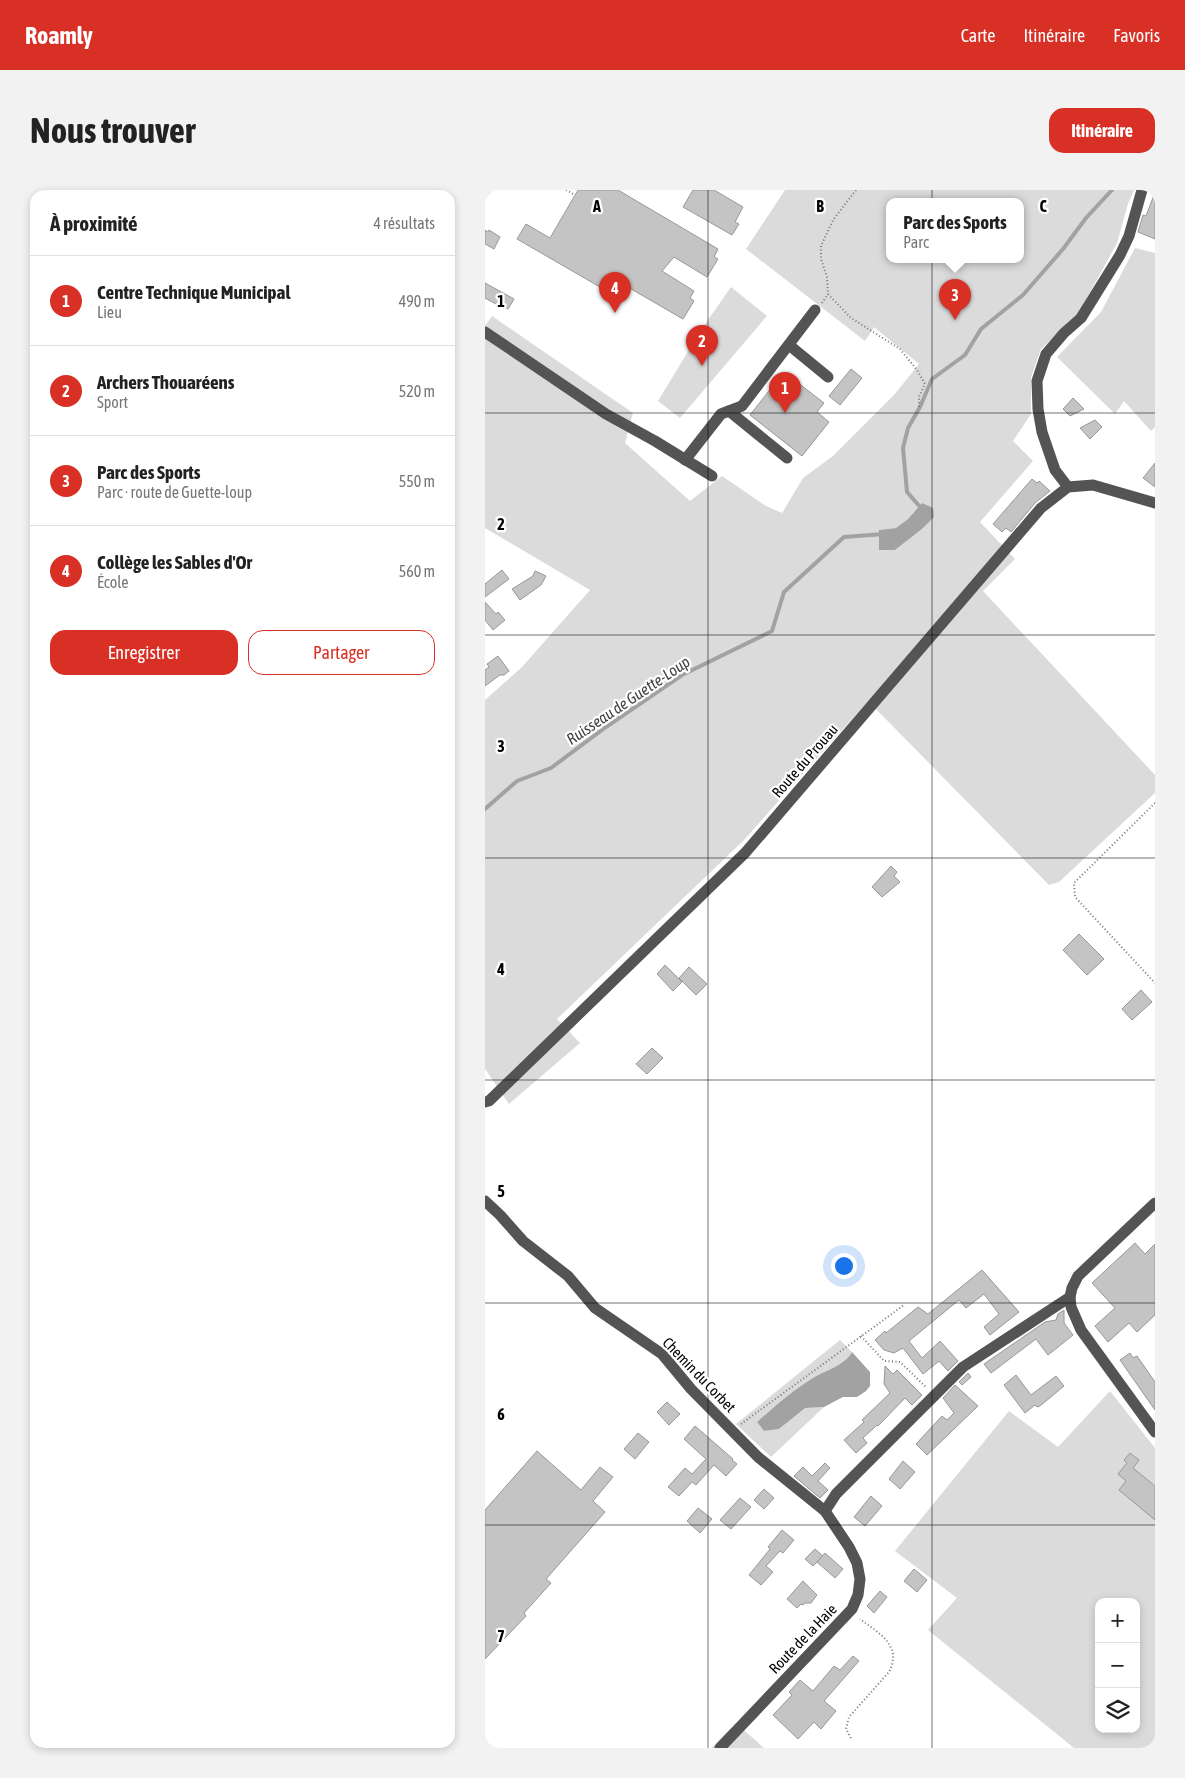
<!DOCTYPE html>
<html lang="fr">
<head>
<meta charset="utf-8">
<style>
	:root { --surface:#fff; --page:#f2f2f2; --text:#222; --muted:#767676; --line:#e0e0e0; --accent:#d93025 }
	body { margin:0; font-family:"Asap Condensed",sans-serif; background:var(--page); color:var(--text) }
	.controls { position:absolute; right:15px; bottom:15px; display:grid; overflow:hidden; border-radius:10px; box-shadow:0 2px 8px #0003 }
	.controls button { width:45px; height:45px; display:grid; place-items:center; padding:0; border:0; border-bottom:1px solid var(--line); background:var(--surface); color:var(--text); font:25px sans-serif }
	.you { position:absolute; left:358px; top:1075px; width:18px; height:18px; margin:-12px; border:4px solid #fff; border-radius:50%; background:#1a73e8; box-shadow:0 0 0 8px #1a73e833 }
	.badge { display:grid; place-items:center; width:32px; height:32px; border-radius:50%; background:var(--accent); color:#fff; font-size:16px; font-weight:700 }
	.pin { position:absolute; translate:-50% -41px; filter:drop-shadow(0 1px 2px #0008) }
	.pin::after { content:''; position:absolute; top:26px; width:18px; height:15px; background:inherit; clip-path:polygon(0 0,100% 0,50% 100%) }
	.popup { position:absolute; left:401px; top:8px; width:138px; height:65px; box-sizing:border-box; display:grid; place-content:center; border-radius:10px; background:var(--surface); filter:drop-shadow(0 1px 4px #0005); font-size:16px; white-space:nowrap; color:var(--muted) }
	.popup b { font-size:19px; color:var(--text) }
	.popup::after { content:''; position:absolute; left:50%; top:100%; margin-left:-10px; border:10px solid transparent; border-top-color:var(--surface) }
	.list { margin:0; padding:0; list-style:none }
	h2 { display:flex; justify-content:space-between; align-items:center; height:65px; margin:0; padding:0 20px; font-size:21px }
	h2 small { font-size:16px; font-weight:400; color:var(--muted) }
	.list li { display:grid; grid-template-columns:32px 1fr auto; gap:15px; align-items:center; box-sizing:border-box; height:90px; padding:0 20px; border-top:1px solid var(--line) }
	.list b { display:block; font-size:19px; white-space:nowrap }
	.list p { margin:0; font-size:16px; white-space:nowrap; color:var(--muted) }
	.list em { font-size:16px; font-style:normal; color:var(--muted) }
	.actions { display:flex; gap:10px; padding:15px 20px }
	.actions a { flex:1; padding:11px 0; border:1px solid var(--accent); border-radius:15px; text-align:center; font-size:18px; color:var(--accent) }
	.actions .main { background:var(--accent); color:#fff }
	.icon { flex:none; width:28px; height:28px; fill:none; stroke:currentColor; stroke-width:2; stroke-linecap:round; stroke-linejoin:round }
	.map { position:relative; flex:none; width:670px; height:1558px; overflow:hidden; border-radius:15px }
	header { display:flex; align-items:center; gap:30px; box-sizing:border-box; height:70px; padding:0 25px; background:var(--accent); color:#fff }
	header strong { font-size:24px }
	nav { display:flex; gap:28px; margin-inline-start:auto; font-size:18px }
	.intro { display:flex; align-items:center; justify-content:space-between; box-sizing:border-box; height:120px; padding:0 30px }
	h1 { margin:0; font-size:35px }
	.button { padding:12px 22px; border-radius:15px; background:var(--accent); color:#fff; font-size:18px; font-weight:700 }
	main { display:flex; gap:30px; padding:0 30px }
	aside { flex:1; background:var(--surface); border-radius:15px; box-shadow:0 2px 8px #0003 }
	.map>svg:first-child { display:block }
	.green { fill:#dbdbdb; fill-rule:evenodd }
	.water { fill:#a2a2a2 }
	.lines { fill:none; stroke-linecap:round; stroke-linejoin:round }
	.stream { stroke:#a2a2a2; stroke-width:4 }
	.building { fill:#c4c4c4; stroke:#989898 }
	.path { stroke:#767676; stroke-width:2; stroke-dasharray:1 2.5; stroke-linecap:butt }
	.minor { stroke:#545454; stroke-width:11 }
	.grid { fill:none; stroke:#000; stroke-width:1; stroke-opacity:0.55 }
	.labels { text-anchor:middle; stroke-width:4.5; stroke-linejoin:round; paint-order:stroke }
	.street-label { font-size:15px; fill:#000; stroke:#fff }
	.water-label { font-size:16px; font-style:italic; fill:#434343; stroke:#fff }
	.grid-label { font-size:16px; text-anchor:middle; font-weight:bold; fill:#000; stroke:#fff; stroke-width:4.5; stroke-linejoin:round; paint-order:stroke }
</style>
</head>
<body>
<header>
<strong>Roamly</strong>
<nav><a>Carte</a><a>Itinéraire</a><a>Favoris</a></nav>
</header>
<div class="intro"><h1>Nous trouver</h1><a class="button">Itinéraire</a></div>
<main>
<aside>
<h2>À proximité<small>4 résultats</small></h2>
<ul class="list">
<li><span class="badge">1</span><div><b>Centre Technique Municipal</b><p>Lieu</p></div><em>490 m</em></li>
<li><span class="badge">2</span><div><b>Archers Thouaréens</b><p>Sport</p></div><em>520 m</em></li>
<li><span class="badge">3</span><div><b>Parc des Sports</b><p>Parc · route de Guette-loup</p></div><em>550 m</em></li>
<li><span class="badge">4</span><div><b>Collège les Sables d'Or</b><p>École</p></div><em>560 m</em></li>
</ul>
<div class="actions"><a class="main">Enregistrer</a><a>Partager</a></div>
</aside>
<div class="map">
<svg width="670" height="1558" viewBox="0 0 670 1558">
	<rect width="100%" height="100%" fill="#fff"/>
	<g class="green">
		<path d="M300 0H649L643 14 632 53 593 124 556 159 546 187V224L528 251 548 271 495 332 530 369 498 401 670 585V603L574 692 564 695 383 511 259 650 72 829 95 853 24 914 0 879V510L37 477 105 400 0 338V136L7 126 148 223 140 253 205 311 237 286 281 316 297 323 318 288 348 266 409 205 434 174 389 137 380 151 261 59ZM405 11H535V69H405ZM437 313 449 327 437 339 410 360H395L394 340 411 338 423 329Z"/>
		<path d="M650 58 670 63V237L666 241 639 211 630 224 572 167 616 122Z"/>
		<path d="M246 97 282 126 195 228 173 211 216 140Z"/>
		<path d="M355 1150 367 1162C359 1176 341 1180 328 1188 308 1200 290 1216 272 1232L279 1241 294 1239 319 1218 339 1217 286 1267 251 1234Z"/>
		<path d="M625 1201 670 1258V1558H589L443 1440 472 1408 410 1361 524 1221 573 1257ZM614 1412H651V1539H614Z"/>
		<path d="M251 1533 279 1558H226Z"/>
	</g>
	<g class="water">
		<path d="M437 313 448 318 449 327 437 339 410 360H394V340L411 338 423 329Z"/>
		<path d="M367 1162 385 1182V1196L381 1201 372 1207H358L339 1217 320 1218 294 1239 279 1241 272 1232C290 1216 308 1200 328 1188 341 1180 359 1176 367 1162Z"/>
	</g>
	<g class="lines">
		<g class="stream">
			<path d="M436 318 422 302 418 258 423 238 435 217 447 189 480 165 496 139 538 105 578 59 601 28 627 0"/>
			<path d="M0 619 32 591 66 578 121 537 197 485 287 441 299 402 359 347 399 344"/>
		</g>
	</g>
	<g class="building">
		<path d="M93 0H133L233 59 229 67 233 69 222 87 189 67 177 81 209 101 205 108 209 111 198 129 141 96 134 108 32 49 41 34 65 48Z"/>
		<path d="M208 0H229L258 17 250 32 254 34 247 45 198 17Z"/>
		<path d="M669 5H670V49L653 42 658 25 661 26Z"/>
		<path d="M0 40 3 42 4 40 15 47 9 59 0 54Z"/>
		<path d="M0 93 29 109 23 119 18 116V118L0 108Z"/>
		<path d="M366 179 377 188 355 215 344 206Z"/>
		<path d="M299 182 339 213 332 222 344 232 317 266 265 225Z"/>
		<path d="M588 208 599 219 585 226 578 219Z"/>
		<path d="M610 230 617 237 605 249 595 238Z"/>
		<path d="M670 273V297L658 288Z"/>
		<path d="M547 289 552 293 554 291 565 301 550 313 526 342 521 338 517 342 508 334Z"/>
		<path d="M17 380 24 389 0 407V394Z"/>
		<path d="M50 381 61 386 56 395 35 410 27 399 48 386Z"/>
		<path d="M0 412 11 424 13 422 20 430 8 440 0 430Z"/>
		<path d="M13 466 24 481 19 485H15L0 496V480L4 477 2 474Z"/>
		<path d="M406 676 412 682 409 686 415 692 397 707 387 697Z"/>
		<path d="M594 744 619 769 602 785 578 760Z"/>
		<path d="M180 775 197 792 188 801 172 784Z"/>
		<path d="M204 777 222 794 211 805 194 788Z"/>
		<path d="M656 800 667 812 647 830 637 819Z"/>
		<path d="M167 858 178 868 162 884 151 874Z"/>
		<path d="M650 1053 660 1064 670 1054V1125L652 1142 644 1133 623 1152 610 1136 630 1118 607 1093Z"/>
		<path d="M497 1080 534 1122 505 1145 499 1137 514 1124 499 1104 481 1118 474 1110 424 1151 437 1168 455 1151 473 1171 463 1181 454 1171 438 1184 418 1158 409 1163 399 1160 390 1150 400 1141 401 1143 433 1117 443 1124Z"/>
		<path d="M579 1120V1133L588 1145 563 1165 551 1149 506 1183 499 1174 560 1132 571 1130 573 1124Z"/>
		<path d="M645 1163 648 1168 652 1166 670 1192V1220L635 1170Z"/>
		<path d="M400 1176 408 1184 412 1180 437 1205 427 1215 420 1208 393 1236 392 1235 378 1248 382 1253 371 1263 359 1250 379 1232 377 1230 405 1203 399 1194Z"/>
		<path d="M483 1183 486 1187 477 1195 474 1192Z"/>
		<path d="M531 1185 546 1205 571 1186 579 1196 555 1216 552 1217 550 1215 540 1223 519 1195Z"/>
		<path d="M470 1195 493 1216 442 1265 431 1254 457 1226 462 1230 469 1223 458 1208Z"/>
		<path d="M182 1212 195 1224 184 1235 172 1222Z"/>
		<path d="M210 1236 248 1269 247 1270 252 1274 241 1286 229 1275 211 1295 207 1292 194 1306 183 1297 200 1278 207 1284 221 1269 199 1249Z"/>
		<path d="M153 1243 164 1252 150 1269 139 1259Z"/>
		<path d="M52 1261 96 1300 115 1277 128 1287 108 1311 120 1322 61 1389 66 1393 39 1423 41 1426 0 1469V1320Z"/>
		<path d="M645 1263 654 1270 648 1278 670 1296V1330L634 1300 641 1291 633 1284 642 1273 639 1270Z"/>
		<path d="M418 1271 430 1282 415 1299 404 1289Z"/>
		<path d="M340 1273 345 1278 333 1291 343 1300 335 1308 309 1286 318 1277 327 1286Z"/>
		<path d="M279 1299 289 1308 279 1319 269 1310Z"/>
		<path d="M386 1306 397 1316 380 1336 369 1327Z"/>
		<path d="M255 1308 266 1317 246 1339 235 1330Z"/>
		<path d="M213 1318 227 1329 215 1343 202 1331Z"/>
		<path d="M297 1340 309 1350 298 1363 295 1361 281 1376 288 1382 276 1395 264 1385 285 1359 283 1357Z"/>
		<path d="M330 1359 338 1366 328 1376 320 1369Z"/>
		<path d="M340 1363 358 1379 350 1388 332 1372Z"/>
		<path d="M429 1379 442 1390 432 1402 419 1391Z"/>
		<path d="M318 1391 332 1405 326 1413H320L318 1415 316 1414 312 1418 302 1409Z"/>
		<path d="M395 1401 402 1407 389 1423 382 1416Z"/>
		<path d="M368 1466 374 1471 339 1511 351 1521 336 1539 329 1532 313 1549 288 1525 307 1505 304 1502 315 1490 328 1501 349 1476 355 1480Z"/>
	</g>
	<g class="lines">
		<g class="path">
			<path d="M81 0 90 5"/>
			<path d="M371 0 348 30 336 56V69L342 87 343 104 366 128 415 159 432 180 440 194 434 207V217"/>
			<path d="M337 113 343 104"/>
			<path d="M670 613 589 693 590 707 670 793"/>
			<path d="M376 1146 399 1171 415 1172 442 1198"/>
			<path d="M256 1234 419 1115"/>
			<path d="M366 1548 361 1539 364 1527 404 1482C418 1455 393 1443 375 1429"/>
		</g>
		<g class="minor">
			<path d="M0 142 121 224 170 251 227 286"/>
			<path d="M304 155 343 187"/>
			<path d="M244 221 302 268"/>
			<path d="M200 270 236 224 257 216 330 120"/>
			<path d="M583 297 570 280 557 242 553 219 552 191 561 164 579 143 596 128 635 65 644 46 657 0"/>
			<path d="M0 912 4 911 260 663 556 318 583 297 608 295 670 313"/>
			<path d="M0 1011 15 1025 38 1051 83 1086 110 1118 177 1164 206 1199 273 1267 340 1321 364 1357 372 1373 375 1389 373 1405 367 1419 235 1558"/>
			<path d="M670 1013 593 1086 587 1098 585 1107 586 1117 596 1140 670 1242"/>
			<path d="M340 1321 351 1304 478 1177 585 1107"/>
		</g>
	</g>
	<path class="grid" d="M223 0V1558M447 0V1558M0 223H670M0 445H670M0 668H670M0 890H670M0 1113H670M0 1335H670"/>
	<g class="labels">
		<g class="street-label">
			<text transform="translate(320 571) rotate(-49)" y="5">Route du Prouau</text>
			<text transform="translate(214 1185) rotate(46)" y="5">Chemin du Corbet</text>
			<text transform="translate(318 1449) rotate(-46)" y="5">Route de la Haie</text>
		</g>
		<g class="water-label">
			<text transform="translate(143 510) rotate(-34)" y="6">Ruisseau de Guette-Loup</text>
		</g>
	</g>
	<g class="grid-label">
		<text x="112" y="22">A</text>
		<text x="335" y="22">B</text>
		<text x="558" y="22">C</text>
		<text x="16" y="117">1</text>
		<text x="16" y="340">2</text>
		<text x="16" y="562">3</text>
		<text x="16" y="785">4</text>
		<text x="16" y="1007">5</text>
		<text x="16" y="1230">6</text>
		<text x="16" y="1452">7</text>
	</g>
</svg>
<div class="controls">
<button>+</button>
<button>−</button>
<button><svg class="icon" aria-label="layers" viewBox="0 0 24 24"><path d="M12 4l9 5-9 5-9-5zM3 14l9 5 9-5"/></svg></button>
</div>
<div class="you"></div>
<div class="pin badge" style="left:300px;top:223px">1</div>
<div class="pin badge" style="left:217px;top:176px">2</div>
<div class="pin badge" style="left:470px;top:130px">3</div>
<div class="popup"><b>Parc des Sports</b>Parc</div>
<div class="pin badge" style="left:130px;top:123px">4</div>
</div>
</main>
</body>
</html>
